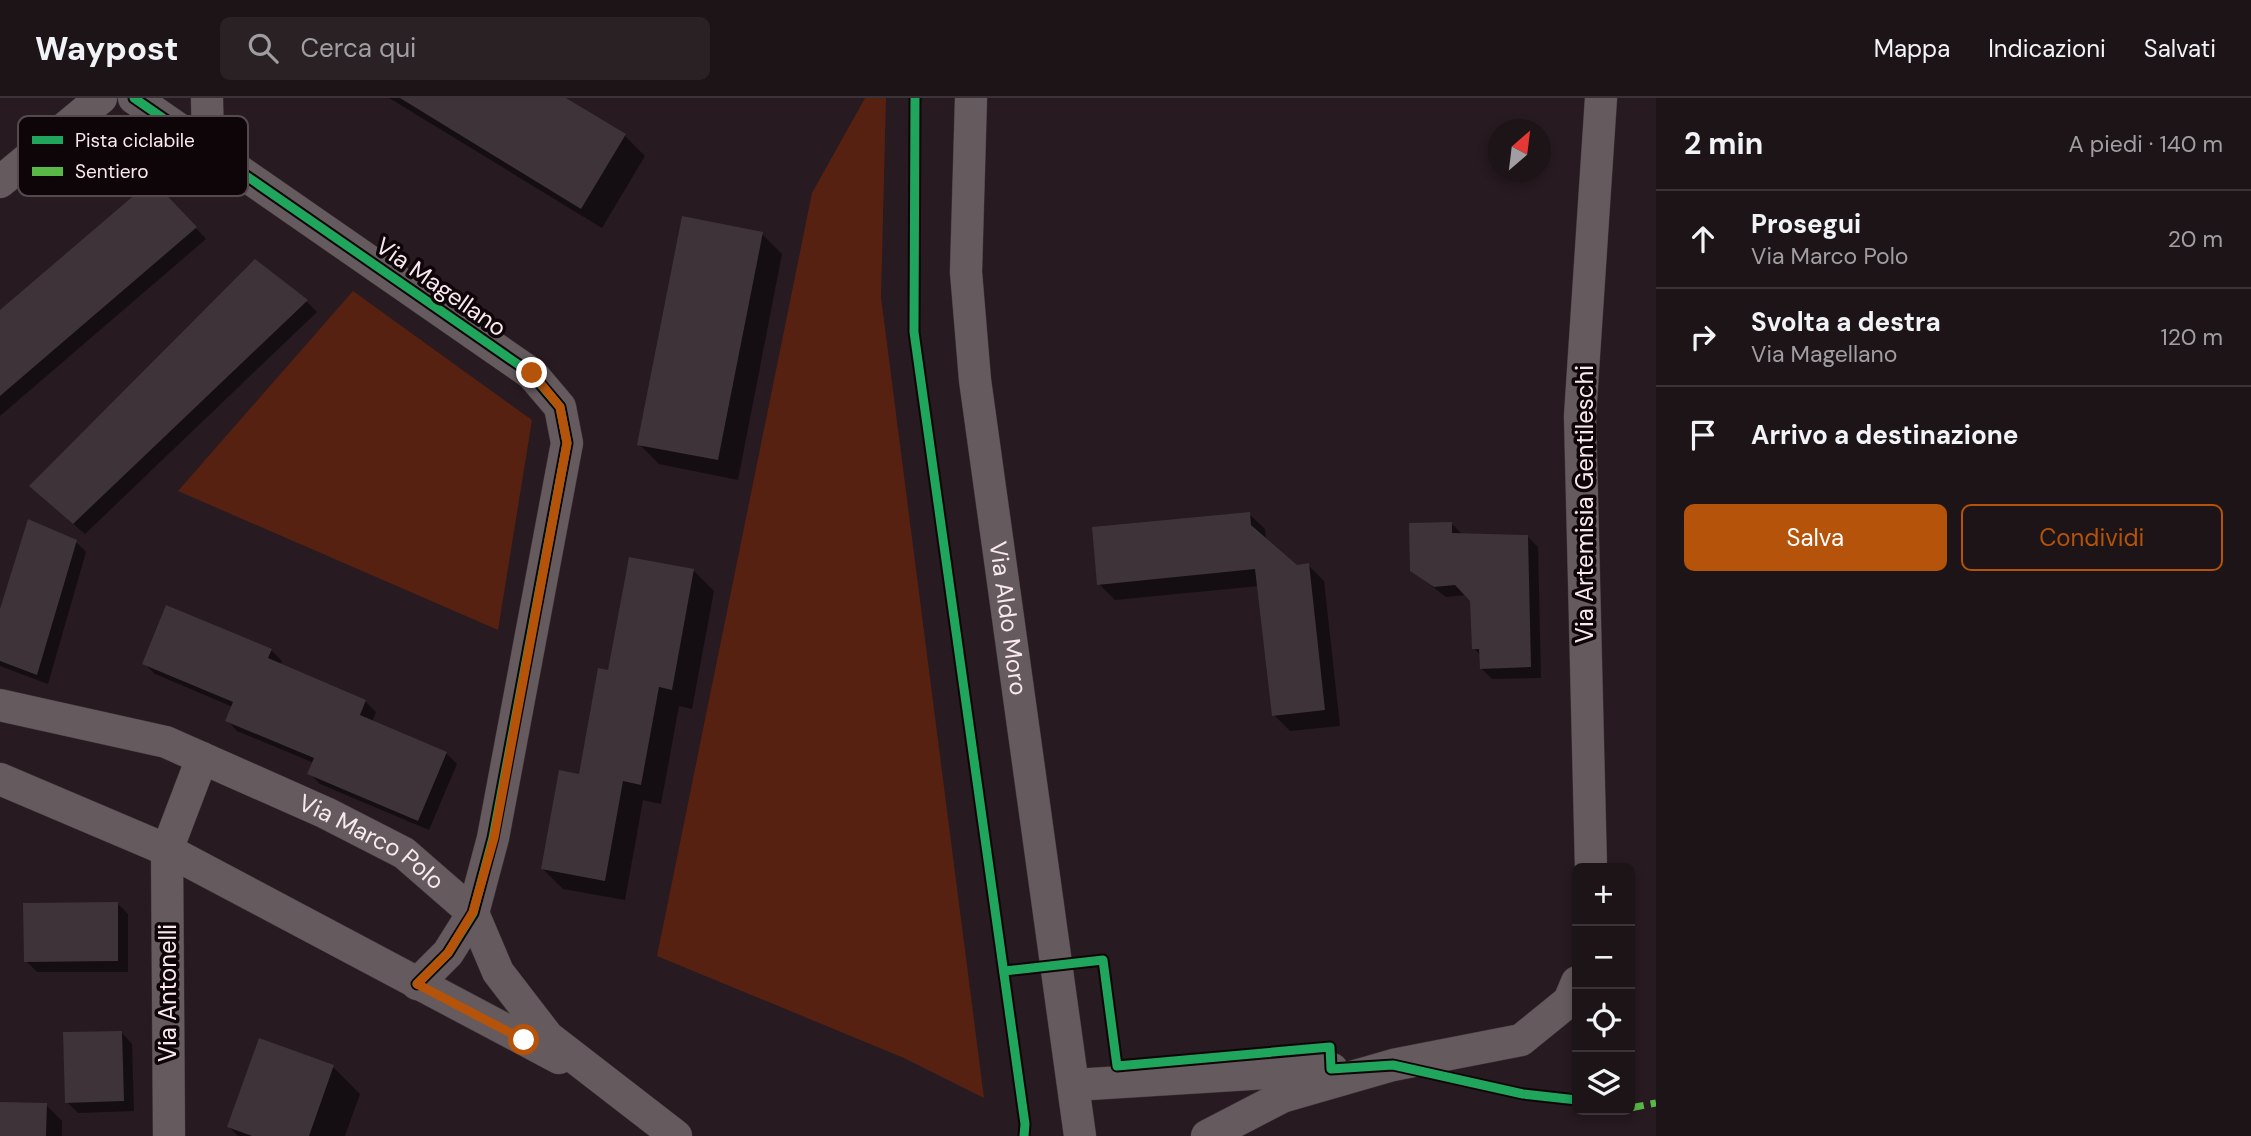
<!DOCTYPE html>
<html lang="it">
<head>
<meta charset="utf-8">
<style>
	:root { --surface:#1d1418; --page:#2a2125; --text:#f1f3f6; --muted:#a09ea2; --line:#3b3337; --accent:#b45309 }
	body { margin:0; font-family:"DM Sans",sans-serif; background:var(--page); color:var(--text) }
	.controls { position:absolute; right:21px; bottom:21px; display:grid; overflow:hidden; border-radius:10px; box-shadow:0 4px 10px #0003 }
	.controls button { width:63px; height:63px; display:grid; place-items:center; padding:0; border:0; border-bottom:2px solid var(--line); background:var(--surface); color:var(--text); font:35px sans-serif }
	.compass { position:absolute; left:1488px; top:21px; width:63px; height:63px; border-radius:50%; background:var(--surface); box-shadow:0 4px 10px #0003; rotate:28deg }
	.stop { position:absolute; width:21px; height:21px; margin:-16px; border:5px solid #b45309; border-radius:50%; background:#fff }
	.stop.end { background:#b45309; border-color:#fff; box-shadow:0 2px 7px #0008 }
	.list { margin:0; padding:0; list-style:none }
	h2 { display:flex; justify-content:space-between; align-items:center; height:91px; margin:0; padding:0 28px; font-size:30px }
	h2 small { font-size:23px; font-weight:400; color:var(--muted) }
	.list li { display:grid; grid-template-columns:46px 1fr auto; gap:21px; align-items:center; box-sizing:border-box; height:98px; padding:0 28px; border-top:2px solid var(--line) }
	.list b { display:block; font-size:26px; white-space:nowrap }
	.list p { margin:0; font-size:23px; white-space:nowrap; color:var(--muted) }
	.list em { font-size:23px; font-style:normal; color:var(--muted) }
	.actions { display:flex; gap:14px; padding:21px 28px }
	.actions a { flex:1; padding:16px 0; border:2px solid var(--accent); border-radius:10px; text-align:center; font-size:24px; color:var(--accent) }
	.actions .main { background:var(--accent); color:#fff }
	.icon { flex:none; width:38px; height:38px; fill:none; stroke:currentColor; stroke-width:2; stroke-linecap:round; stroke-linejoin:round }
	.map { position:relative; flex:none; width:1656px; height:1038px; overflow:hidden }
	header { display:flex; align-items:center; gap:42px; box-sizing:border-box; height:98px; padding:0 35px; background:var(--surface); border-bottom:2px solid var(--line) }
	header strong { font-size:33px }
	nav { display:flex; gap:38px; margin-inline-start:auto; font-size:24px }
	.search { width:490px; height:63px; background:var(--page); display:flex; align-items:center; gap:18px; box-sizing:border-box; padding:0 24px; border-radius:10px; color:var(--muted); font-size:26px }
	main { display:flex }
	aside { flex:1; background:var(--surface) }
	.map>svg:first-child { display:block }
	.green { fill:#562111 }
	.shadow { fill:#0007 }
	.building { fill:#3d3339 }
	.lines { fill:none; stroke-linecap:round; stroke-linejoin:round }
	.street-casing { stroke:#41373b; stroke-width:33 }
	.street { stroke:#655b5f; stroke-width:32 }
	.quiet { stroke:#58b947; stroke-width:7; stroke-dasharray:14 7; stroke-linecap:butt }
	.cycleway-casing { stroke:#0e0508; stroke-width:13 }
	.cycleway { stroke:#20a55d; stroke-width:9 }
	.route { stroke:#b45309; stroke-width:9 }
	.labels { text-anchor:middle; stroke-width:7; stroke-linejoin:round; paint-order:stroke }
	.street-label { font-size:24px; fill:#f9e8ee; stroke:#0e0508 }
	.key { fill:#0e0508; stroke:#54494d; stroke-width:2 }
	.key-label { font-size:19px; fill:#f9e8ee }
</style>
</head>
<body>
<header>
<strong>Waypost</strong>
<div class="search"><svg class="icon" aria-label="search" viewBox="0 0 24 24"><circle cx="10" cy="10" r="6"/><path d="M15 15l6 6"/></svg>Cerca qui</div>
<nav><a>Mappa</a><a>Indicazioni</a><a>Salvati</a></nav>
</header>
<main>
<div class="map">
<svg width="1656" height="1038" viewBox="0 0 1656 1038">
	<rect width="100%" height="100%" fill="#271a20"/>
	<g class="green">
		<path d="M865 0H886L881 199 984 1000 904 960 657 858 812 95Z"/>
		<path d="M353 193 532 322 498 532 178 393Z"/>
	</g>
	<g class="shadow">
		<path d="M389 0H563L625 38 645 58 602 130Z"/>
		<path d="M152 84 206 141 0 318V215Z"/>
		<path d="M762 136 782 156 738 382 659 366 639 346Z"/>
		<path d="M306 203 317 214 85 436 42 399Z"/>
		<path d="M1249 416 1265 431 1266 442 1296 469 1308 467 1324 483 1340 628 1290 633 1274 617 1259 488 1115 502 1099 486Z"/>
		<path d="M1451 425 1463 437 1527 438 1538 449 1541 580 1492 581 1481 570V558L1474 550 1472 502 1467 497 1446 499 1411 472Z"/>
		<path d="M76 444 86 454 48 586 0 568V517Z"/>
		<path d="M694 473 714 493 692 611 679 608 661 706 643 702 625 802 563 791 542 770 580 678 609 574Z"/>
		<path d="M271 552 282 563 280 567 365 603 376 614 372 624 446 655 457 666 429 732 320 686 309 675 314 665 237 633 227 622 233 609 155 576 144 565Z"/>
		<path d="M117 805 128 816V874H37L26 863Z"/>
		<path d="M122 935 132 946 134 1013 78 1015 67 1004Z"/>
		<path d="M260 942 333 969 360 996 345 1038H238L229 1029Z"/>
		<path d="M0 1006 46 1007 62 1023V1038H0Z"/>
	</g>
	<g class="building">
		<path d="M400 0H566L626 36 581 111Z"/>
		<path d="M152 82 197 129 0 298V212Z"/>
		<path d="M682 118 763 134 718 362 637 347Z"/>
		<path d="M255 161 308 202 73 426 29 388Z"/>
		<path d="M1250 414 1251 427 1297 467 1309 465 1325 612 1272 618 1255 471 1097 487 1092 429Z"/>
		<path d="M28 421 77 442 37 577 0 563V511Z"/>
		<path d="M1452 424V435L1528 437 1531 569 1480 571 1479 551H1472L1470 503 1455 487 1434 489 1410 473 1409 425Z"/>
		<path d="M629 459 694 471 672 592 659 589 641 687 623 683 605 783 541 771 559 672 579 676 598 570 608 572Z"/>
		<path d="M166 507 272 551 268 560 366 602 360 617 447 654 418 723 307 676 314 660 225 623 233 604 142 566Z"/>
		<path d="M118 804V863L24 864 23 805Z"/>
		<path d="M122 933 124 1003 65 1005 63 934Z"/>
		<path d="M259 940 334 967 309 1038H252L227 1029Z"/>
		<path d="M0 1004 47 1005 46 1038H0Z"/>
	</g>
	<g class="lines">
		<defs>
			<g id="street">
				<path d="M134 0 532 276 560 309 567 345 493 740 473 815 448 855 417 886"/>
				<path d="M207 0 208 50"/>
				<path id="s1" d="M971 0 966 174 975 282 1080 1038"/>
				<path d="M0 84 101 0"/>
				<path id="s2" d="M0 607 166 644 326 715 404 755 473 815 498 874 548 939 676 1038"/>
				<path d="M0 681 167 752 559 960"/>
				<path d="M1591 770 1580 318 1601 0"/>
				<path d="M1074 987 1332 971"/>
				<path d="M169 1038 167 752 202 660"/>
				<path d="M1207 1038 1282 999 1393 967 1521 942 1569 903 1577 884"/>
			</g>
		</defs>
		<use href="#street" class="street-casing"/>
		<use href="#street" class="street"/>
		<path class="quiet" d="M1630 1010 1656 1005"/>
		<defs>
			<g id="cycleway">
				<path d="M134 0 532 276 560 309 567 345 493 740 473 815 448 855 417 886"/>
				<path d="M915 0 914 234 1025 1026 1024 1038"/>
				<path d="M1004 873 1103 862 1117 968 1330 949 1331 971 1393 967 1523 996 1577 1002"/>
			</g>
		</defs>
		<use href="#cycleway" class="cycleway-casing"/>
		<use href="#cycleway" class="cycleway"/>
	</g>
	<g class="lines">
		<path class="route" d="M524 942 417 886 448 855 473 814 494 740 567 345 560 309 532 275"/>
	</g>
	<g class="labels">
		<g class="street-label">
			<text transform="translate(441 189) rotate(35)" y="8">Via Magellano</text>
			<text transform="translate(1585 406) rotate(-90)" y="8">Via Artemisia Gentileschi</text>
			<text dy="8" stroke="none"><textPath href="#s1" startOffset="523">Via Aldo Moro</textPath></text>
			<text dy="8" stroke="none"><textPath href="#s2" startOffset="399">Via Marco Polo</textPath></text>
			<text transform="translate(168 895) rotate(-90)" y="8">Via Antonelli</text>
		</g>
	</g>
	<rect x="18" y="18" width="230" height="80" rx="10" class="key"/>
	<rect x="32" y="38" width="31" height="8" fill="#20a55d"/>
	<rect x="32" y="69" width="31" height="9" fill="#58b947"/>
	<g class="key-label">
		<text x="75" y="49">Pista ciclabile</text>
		<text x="75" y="80">Sentiero</text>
	</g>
</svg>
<div class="controls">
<button>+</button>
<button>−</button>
<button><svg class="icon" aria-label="locate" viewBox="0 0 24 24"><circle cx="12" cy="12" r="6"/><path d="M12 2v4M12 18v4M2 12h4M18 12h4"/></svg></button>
<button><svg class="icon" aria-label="layers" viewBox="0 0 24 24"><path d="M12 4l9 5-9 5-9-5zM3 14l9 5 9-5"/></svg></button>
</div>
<svg class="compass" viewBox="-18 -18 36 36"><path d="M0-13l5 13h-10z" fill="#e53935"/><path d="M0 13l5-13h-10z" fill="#a09ea2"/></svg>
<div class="stop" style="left:524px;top:942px"></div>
<div class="stop end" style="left:532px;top:275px"></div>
</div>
<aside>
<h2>2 min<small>A piedi · 140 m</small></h2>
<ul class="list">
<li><svg class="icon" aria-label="ahead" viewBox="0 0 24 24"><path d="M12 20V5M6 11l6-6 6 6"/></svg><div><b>Prosegui</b><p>Via Marco Polo</p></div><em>20 m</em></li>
<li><svg class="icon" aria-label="right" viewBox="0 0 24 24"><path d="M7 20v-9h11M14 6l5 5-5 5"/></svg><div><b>Svolta a destra</b><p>Via Magellano</p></div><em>120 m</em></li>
<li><svg class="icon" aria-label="arrive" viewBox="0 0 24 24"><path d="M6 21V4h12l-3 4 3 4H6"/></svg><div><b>Arrivo a destinazione</b></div></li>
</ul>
<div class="actions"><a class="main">Salva</a><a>Condividi</a></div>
</aside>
</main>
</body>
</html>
